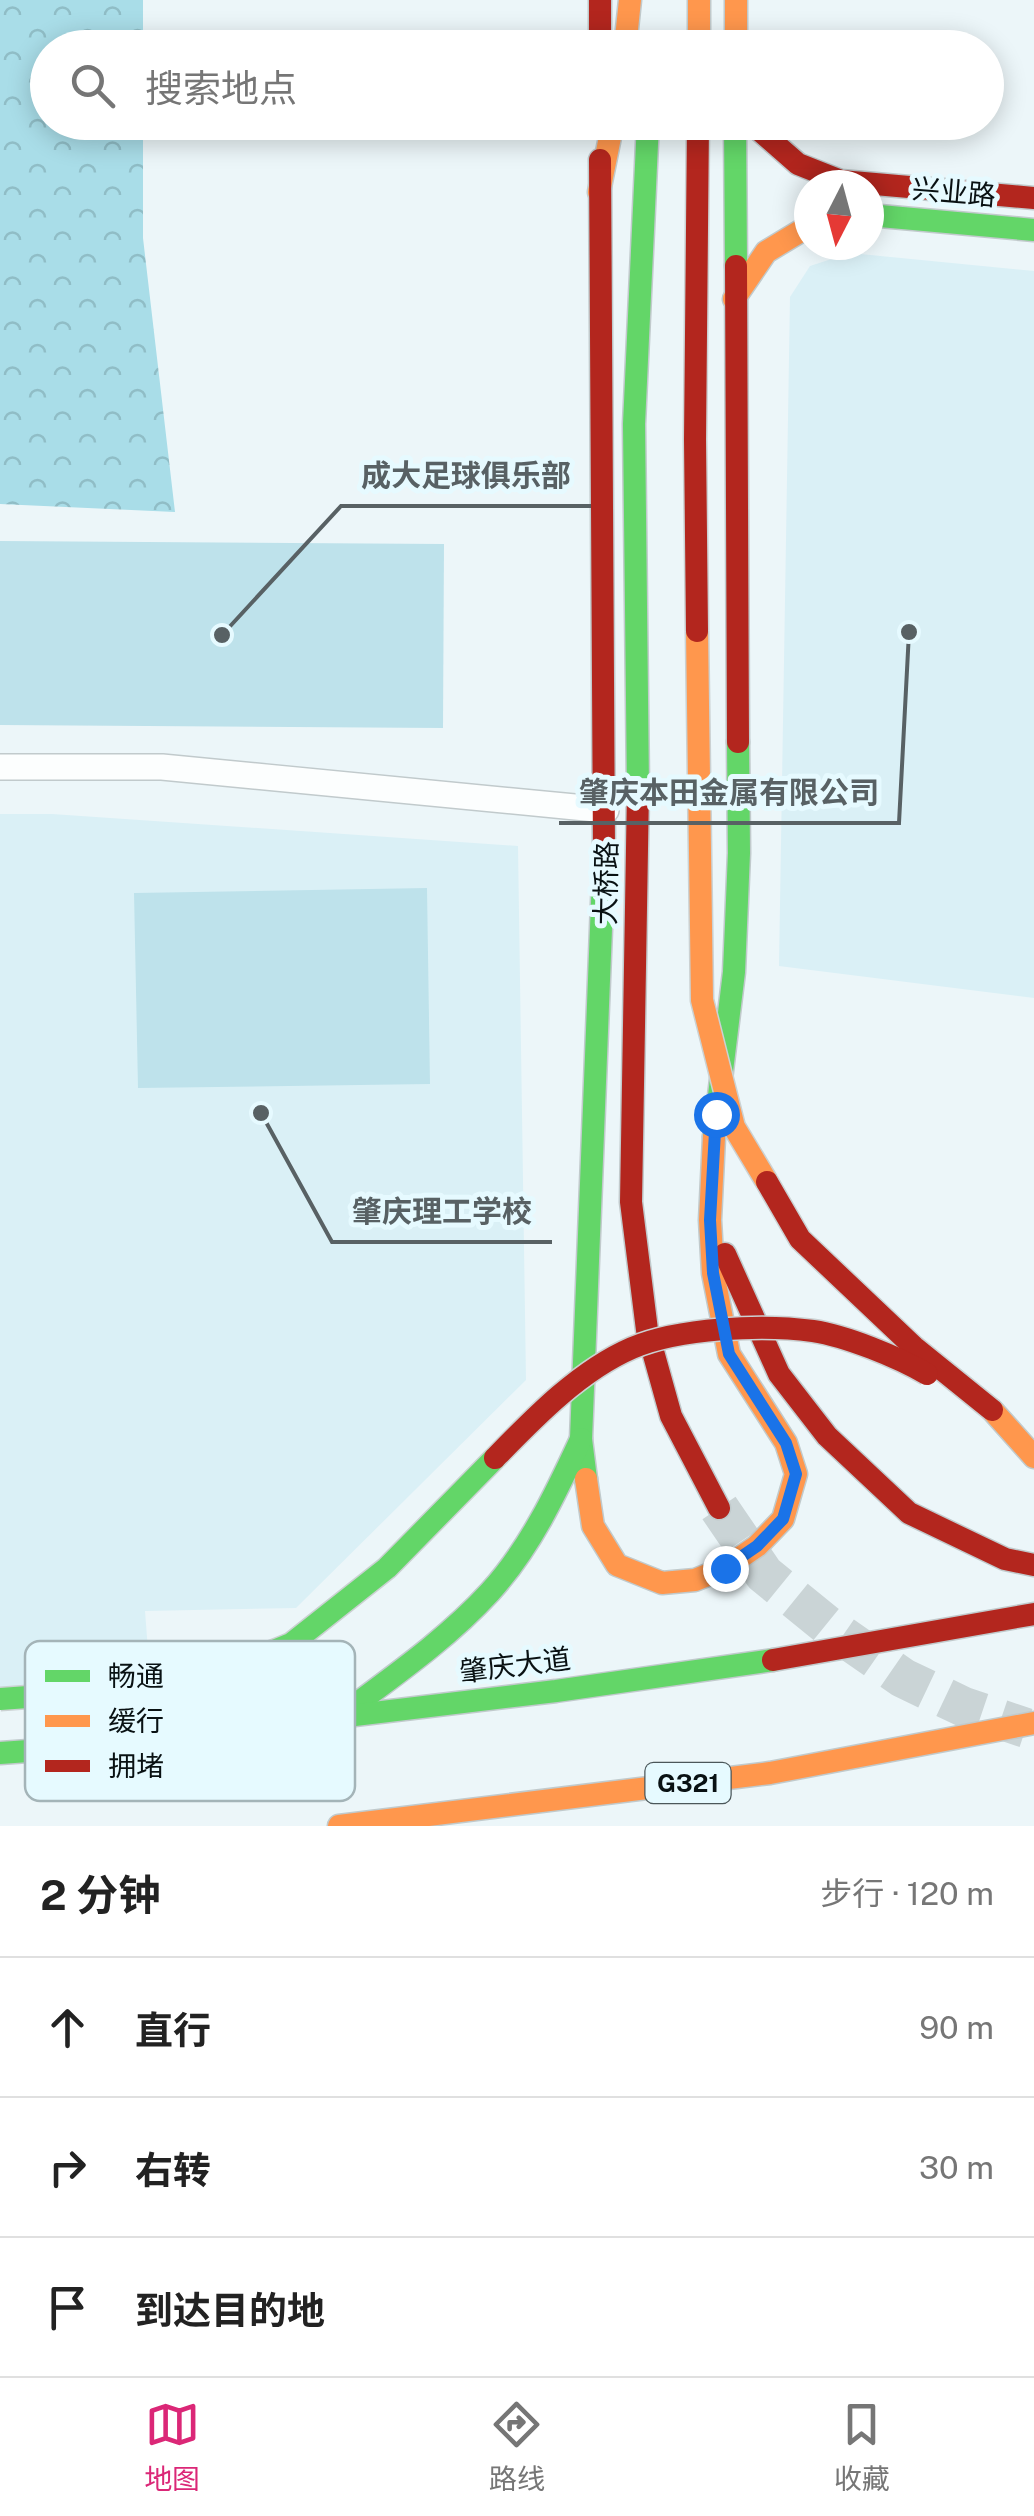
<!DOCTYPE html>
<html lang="zh">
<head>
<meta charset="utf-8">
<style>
	:root { --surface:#fff; --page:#f6f6f6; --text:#222; --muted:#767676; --line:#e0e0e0; --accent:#db2777 }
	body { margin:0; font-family:"Public Sans","Noto Sans SC",sans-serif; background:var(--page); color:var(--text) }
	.compass { position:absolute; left:794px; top:170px; width:90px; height:90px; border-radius:50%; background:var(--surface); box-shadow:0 5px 25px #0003; rotate:186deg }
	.stop { position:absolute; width:30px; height:30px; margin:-22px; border:8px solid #1a73e8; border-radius:50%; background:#fff }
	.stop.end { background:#1a73e8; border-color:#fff; box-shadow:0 2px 10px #0008 }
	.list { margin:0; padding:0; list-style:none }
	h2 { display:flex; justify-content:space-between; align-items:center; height:130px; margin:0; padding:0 40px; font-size:42px }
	h2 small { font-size:32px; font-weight:400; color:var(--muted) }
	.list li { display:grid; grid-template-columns:65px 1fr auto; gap:30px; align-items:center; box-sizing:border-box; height:140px; padding:0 40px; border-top:2px solid var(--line) }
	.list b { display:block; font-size:38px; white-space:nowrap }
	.list em { font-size:32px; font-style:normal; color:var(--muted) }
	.icon { flex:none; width:55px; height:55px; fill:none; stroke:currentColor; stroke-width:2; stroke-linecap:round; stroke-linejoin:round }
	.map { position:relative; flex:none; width:1034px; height:1826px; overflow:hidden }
	.search { position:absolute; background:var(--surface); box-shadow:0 5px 25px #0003; left:30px; right:30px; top:30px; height:110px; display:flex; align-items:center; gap:25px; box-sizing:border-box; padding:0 35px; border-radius:55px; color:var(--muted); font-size:38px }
	.sheet { height:550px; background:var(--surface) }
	nav { display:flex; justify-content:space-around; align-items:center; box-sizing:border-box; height:140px; border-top:2px solid var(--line); background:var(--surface); font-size:28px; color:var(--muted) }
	nav a { display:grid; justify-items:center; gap:5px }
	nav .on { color:var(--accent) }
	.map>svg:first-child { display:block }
	.built { fill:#daf0f6 }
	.forest { fill:url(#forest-crowns) }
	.pitch { fill:#bee2eb }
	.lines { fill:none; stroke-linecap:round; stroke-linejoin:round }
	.primary-tunnel { stroke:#cad4d6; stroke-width:40; stroke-dasharray:40 20; stroke-linecap:butt }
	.street-casing { stroke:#c1cacc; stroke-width:28 }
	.fast-casing { stroke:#c1cacc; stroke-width:25 }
	.slow-casing { stroke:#c1cacc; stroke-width:25 }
	.jam-casing { stroke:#c1cacc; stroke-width:25 }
	.street { stroke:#fcfefe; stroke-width:25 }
	.fast { stroke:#63d668; stroke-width:22 }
	.slow { stroke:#ff974d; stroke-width:22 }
	.jam { stroke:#b3261e; stroke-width:22 }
	.fast-bridge-casing { stroke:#cbd1d2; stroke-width:25; stroke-linecap:butt }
	.slow-bridge-casing { stroke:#cbd1d2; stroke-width:25; stroke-linecap:butt }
	.jam-bridge-casing { stroke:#cbd1d2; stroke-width:25; stroke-linecap:butt }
	.fast-bridge { stroke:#63d668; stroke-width:22 }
	.slow-bridge { stroke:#ff974d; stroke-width:22 }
	.jam-bridge { stroke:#b3261e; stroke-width:22 }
	.route { stroke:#1a73e8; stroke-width:12 }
	.labels { text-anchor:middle; stroke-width:10; stroke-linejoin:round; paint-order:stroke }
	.shield { fill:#e6faff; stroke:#4b575a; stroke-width:2.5 }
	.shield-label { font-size:25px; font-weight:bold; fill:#091113 }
	.street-label { font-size:28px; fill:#091113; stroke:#e6faff }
	.key { fill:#e6faff; stroke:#a4b4b8; stroke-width:2.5 }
	.key-label { font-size:28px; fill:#091113 }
	.leader { fill:none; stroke:#586164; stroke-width:4 }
	.callout-dot { fill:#586164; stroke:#e6faff; stroke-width:4 }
	.callout-label { font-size:30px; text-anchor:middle; font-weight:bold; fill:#586164; stroke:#e6faff; stroke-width:10; stroke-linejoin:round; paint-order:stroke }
</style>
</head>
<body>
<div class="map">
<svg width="1034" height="1826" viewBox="0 0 1034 1826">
	<defs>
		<pattern id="forest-crowns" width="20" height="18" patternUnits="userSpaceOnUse" patternTransform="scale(2.5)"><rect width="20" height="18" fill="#a9dde8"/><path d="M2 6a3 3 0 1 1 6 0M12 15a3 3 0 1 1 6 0" fill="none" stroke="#90bdc6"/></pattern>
	</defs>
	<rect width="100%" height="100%" fill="#ecf6f9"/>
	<g class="built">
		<path d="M850 253 1034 271V998L779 966 790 297 810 266Z"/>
		<path d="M0 814H52L518 846 526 1380 296 1608 145 1611 150 1676 0 1689Z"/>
	</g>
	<path class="forest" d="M0 0H143V47L48 48V122L143 123V238L175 512 0 504Z"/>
	<g class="pitch">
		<path d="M0 541 444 544 443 728 0 725Z"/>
		<path d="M427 888 430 1084 138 1088 134 893Z"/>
	</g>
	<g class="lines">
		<path class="primary-tunnel" d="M719 1508 764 1574 828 1626 903 1678 964 1707 1026 1728"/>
		<defs>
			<path id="street" d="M0 767H162L606 810"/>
			<g id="fast">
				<path d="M735 122 736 266"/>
				<path d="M869 215 1034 230"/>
				<path d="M638 790 634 424 648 122"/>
				<path d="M714 1137 734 972 739 853 738 742"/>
				<path d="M586 1479 581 1439 604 852"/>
				<path d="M340 1716C392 1677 446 1640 490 1592 530 1548 556 1493 581 1439"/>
				<path d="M0 1753 98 1746 556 1691 773 1660"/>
			</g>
			<g id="slow">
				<path d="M699 0V48"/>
				<path d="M736 0V48"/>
				<path d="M625 48 630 0"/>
				<path d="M599 192 613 122"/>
				<path d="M734 299 766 252 809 226"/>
				<path d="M992 1410 1034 1457"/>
				<path d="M586 1479 593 1526 617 1565 662 1583 695 1580 725 1568 757 1546 783 1519 796 1474 786 1443 729 1354 713 1273 710 1220 714 1137"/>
				<path d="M339 1826 770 1773 1034 1723"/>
			</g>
			<g id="jam">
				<path d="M600 0V48"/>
				<path d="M750 122 798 164 841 181 1034 198"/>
				<path d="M600 160 604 852"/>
				<path d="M736 266 738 742"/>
				<path d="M638 790 631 1202 647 1330 671 1416 719 1508"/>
				<path d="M725 1254 779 1374 827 1436 909 1513 1005 1559 1034 1565"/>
				<path d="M773 1660 1034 1614"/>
			</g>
		</defs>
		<use href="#street" class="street-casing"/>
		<use href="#fast" class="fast-casing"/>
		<use href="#slow" class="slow-casing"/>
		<use href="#jam" class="jam-casing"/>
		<use href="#street" class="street"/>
		<use href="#fast" class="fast"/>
		<use href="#slow" class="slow"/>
		<use href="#jam" class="jam"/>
		<defs>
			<path id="fast-bridge" d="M0 1699 110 1691 205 1679 291 1644 387 1568 495 1458"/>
			<path id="slow-bridge" d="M697 631 702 1000 734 1127 767 1182"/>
			<g id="jam-bridge">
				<path d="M697 631 695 440 698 122"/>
				<path d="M767 1182 800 1239 914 1347 992 1410"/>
				<path d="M495 1458C534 1418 579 1371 632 1348 679 1328 762 1324 813 1331 846 1336 898 1357 927 1374"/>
			</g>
		</defs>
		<use href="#fast-bridge" class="fast-bridge-casing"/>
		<use href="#slow-bridge" class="slow-bridge-casing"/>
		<use href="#jam-bridge" class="jam-bridge-casing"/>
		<use href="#fast-bridge" class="fast-bridge"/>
		<use href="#slow-bridge" class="slow-bridge"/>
		<use href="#jam-bridge" class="jam-bridge"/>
	</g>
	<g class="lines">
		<path class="route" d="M716 1114 710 1220 713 1273 729 1354 786 1443 796 1474 783 1519 757 1546 725 1568"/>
	</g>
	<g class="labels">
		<rect class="shield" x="645.5" y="1763" width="85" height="40" rx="8"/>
		<g class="shield-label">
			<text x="688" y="1792">G321</text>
		</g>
		<g class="street-label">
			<text transform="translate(954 192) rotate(5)" y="10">兴业路</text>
			<text transform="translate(606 883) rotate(-89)" y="10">大桥路</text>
			<text transform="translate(515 1665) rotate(-7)" y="10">肇庆大道</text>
		</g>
	</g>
	<rect x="25" y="1641" width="330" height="160" rx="15" class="key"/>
	<rect x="45" y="1670" width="45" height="12" fill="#63d668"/>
	<rect x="45" y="1715" width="45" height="12" fill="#ff974d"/>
	<rect x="45" y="1760" width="45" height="12" fill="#b3261e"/>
	<g class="key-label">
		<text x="108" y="1686">畅通</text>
		<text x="108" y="1731">缓行</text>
		<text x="108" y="1776">拥堵</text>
	</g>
	<path class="leader" d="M222 635L341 506H591M909 632L899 823H559M261 1113L332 1242H552"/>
	<g class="callout-dot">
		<circle cx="222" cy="635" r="10"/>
		<circle cx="909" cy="632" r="10"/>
		<circle cx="261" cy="1113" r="10"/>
	</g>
	<g class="callout-label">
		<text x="466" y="486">成大足球俱乐部</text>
		<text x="729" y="803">肇庆本田金属有限公司</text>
		<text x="442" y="1222">肇庆理工学校</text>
	</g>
</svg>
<svg class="compass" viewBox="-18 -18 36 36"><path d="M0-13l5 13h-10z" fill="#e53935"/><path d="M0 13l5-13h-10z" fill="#767676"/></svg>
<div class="stop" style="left:716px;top:1114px"></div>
<div class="stop end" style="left:725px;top:1568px"></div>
<div class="search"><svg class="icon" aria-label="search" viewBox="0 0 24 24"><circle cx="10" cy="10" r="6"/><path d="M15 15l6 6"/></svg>搜索地点</div>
</div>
<section class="sheet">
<h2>2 分钟<small>步行 · 120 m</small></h2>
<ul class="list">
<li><svg class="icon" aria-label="ahead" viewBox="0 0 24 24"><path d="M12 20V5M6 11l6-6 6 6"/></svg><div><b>直行</b></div><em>90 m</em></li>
<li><svg class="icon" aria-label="right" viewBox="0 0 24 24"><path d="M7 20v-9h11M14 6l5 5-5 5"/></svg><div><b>右转</b></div><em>30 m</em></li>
<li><svg class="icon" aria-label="arrive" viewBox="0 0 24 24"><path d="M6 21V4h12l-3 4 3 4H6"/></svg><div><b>到达目的地</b></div></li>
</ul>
</section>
<nav>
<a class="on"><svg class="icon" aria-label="map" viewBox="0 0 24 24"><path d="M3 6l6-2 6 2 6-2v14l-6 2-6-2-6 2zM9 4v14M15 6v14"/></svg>地图</a>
<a><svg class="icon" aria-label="directions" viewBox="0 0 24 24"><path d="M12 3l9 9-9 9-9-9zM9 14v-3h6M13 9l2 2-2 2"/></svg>路线</a>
<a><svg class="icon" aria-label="saved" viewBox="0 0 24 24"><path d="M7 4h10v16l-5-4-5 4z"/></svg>收藏</a>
</nav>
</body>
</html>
